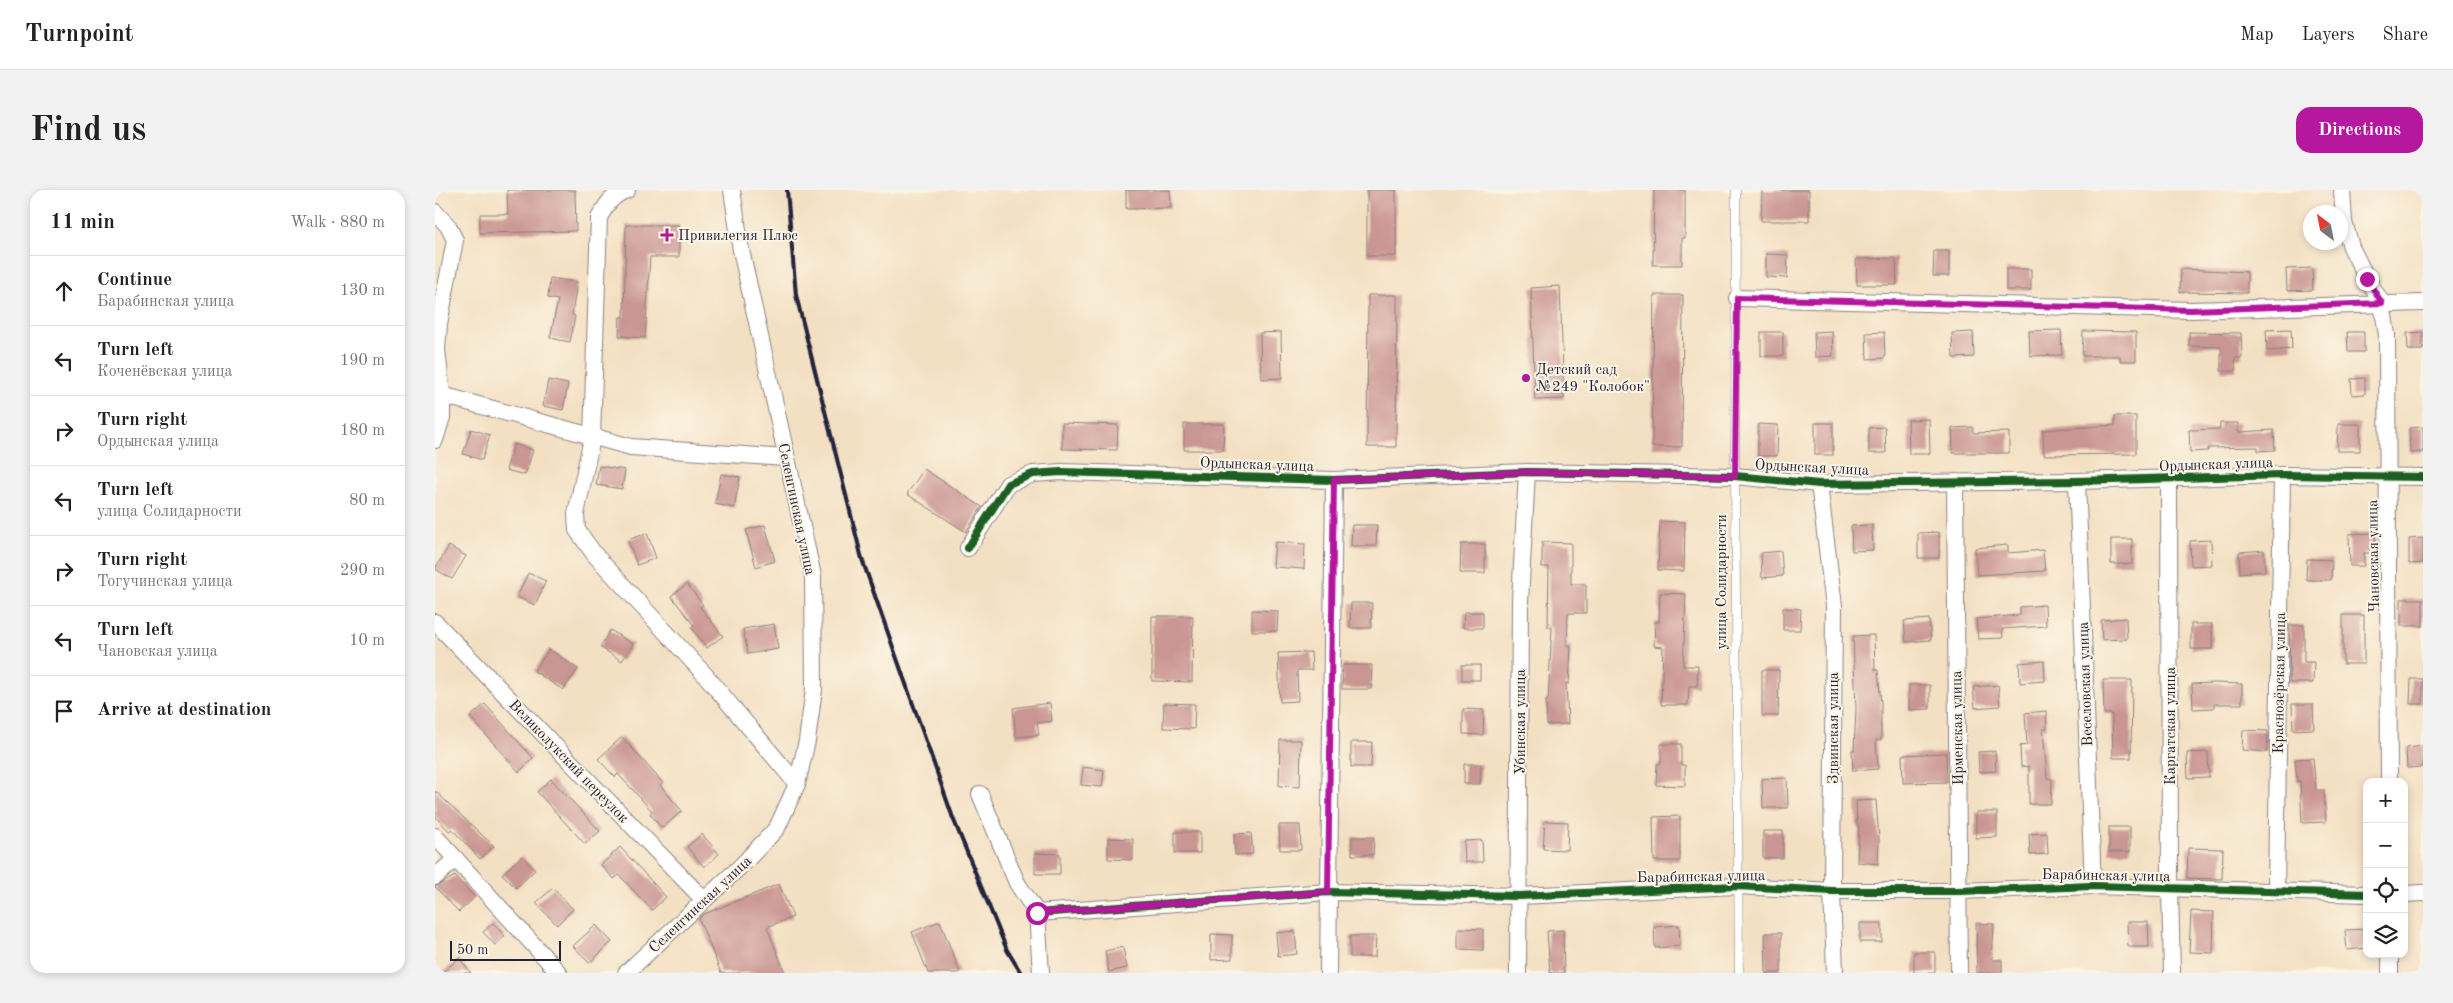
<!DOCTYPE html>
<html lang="en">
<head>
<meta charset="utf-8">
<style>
	:root { --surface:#fff; --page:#f2f2f2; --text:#222; --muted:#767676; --line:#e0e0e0; --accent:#b5179e }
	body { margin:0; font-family:"Old Standard TT",serif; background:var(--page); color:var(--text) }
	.controls { position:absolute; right:15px; bottom:15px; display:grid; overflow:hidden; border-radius:10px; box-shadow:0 2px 8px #0003 }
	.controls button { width:45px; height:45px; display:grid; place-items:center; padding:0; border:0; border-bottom:1px solid var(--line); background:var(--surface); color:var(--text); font:25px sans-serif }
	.compass { position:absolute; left:1868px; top:15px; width:45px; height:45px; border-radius:50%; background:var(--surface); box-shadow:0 2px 8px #0003; rotate:328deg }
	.scale { position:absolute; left:15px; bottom:12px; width:111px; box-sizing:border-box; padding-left:5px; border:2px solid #22223b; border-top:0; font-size:14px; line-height:18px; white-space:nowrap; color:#22223b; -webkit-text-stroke:4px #fcf5e5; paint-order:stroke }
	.stop { position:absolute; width:15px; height:15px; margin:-11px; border:4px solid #b5179e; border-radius:50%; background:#fff }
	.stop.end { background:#b5179e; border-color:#fff; box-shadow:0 1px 5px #0008 }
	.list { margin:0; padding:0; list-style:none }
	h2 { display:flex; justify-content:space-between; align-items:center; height:65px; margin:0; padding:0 20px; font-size:21px }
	h2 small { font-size:16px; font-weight:400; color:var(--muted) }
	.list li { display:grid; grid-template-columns:32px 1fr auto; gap:15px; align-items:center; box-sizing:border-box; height:70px; padding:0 20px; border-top:1px solid var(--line) }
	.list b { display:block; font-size:19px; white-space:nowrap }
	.list p { margin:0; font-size:16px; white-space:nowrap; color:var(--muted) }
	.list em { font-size:16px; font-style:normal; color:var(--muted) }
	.icon { flex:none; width:28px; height:28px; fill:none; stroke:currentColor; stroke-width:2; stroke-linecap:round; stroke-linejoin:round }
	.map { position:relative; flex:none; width:1988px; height:783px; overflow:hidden; border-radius:15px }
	header { display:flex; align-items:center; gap:30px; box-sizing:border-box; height:70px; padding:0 25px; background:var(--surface); border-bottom:1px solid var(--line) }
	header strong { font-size:24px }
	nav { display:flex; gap:28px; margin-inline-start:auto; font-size:18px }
	.intro { display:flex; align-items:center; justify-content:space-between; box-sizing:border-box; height:120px; padding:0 30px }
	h1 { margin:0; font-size:35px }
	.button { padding:12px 22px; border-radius:15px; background:var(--accent); color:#fff; font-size:18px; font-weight:700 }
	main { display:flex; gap:30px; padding:0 30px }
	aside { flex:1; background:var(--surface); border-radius:15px; box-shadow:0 2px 8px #0003 }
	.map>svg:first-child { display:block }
	.building { fill:#ca9693 }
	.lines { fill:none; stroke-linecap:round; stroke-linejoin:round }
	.service-casing { stroke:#8a817f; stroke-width:9 }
	.minor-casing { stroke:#8a817f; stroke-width:18 }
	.service { stroke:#fff; stroke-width:8 }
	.minor { stroke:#fff; stroke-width:16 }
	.rail { stroke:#22223b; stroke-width:4 }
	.cycleway-casing { stroke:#fcf5e5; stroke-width:11 }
	.cycleway { stroke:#1b5e20; stroke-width:8 }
	.route { stroke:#b5179e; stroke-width:6 }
	.poi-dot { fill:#b5179e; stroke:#fcf5e5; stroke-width:2 }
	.labels { text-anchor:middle; stroke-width:4; stroke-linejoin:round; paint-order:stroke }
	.poi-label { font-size:15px; fill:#22223b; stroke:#fcf5e5; text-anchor:start }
	.street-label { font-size:15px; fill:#22223b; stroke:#fcf5e5 }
</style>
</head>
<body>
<header>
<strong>Turnpoint</strong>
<nav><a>Map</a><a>Layers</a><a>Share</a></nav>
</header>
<div class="intro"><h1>Find us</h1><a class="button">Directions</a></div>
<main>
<aside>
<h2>11 min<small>Walk · 880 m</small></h2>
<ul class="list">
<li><svg class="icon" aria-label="ahead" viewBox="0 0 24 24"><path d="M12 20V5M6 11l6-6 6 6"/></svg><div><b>Continue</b><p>Барабинская улица</p></div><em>130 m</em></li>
<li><svg class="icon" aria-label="left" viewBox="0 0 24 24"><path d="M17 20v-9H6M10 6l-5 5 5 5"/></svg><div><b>Turn left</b><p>Коченёвская улица</p></div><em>190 m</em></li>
<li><svg class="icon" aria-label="right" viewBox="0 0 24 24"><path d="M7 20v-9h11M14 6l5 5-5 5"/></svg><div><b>Turn right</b><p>Ордынская улица</p></div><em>180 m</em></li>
<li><svg class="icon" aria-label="left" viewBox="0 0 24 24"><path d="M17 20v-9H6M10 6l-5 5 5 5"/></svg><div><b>Turn left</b><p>улица Солидарности</p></div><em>80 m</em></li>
<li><svg class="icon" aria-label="right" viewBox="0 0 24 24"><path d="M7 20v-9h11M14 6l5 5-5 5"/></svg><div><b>Turn right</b><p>Тогучинская улица</p></div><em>290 m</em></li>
<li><svg class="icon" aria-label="left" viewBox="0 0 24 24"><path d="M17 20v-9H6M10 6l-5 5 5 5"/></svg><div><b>Turn left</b><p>Чановская улица</p></div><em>10 m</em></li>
<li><svg class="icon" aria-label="arrive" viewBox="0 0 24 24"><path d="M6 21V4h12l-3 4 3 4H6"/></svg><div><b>Arrive at destination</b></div></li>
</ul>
</aside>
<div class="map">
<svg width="1988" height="783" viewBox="0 0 1988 783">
	<rect width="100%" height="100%" fill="#fcf5e5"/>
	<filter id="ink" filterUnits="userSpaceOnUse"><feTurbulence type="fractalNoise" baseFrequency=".02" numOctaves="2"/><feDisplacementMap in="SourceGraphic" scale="10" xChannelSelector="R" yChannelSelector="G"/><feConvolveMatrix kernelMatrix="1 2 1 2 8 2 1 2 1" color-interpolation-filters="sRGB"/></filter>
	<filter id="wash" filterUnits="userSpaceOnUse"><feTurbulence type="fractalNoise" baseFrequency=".0096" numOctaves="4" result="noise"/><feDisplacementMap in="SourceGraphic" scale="20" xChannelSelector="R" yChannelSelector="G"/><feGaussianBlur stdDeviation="1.12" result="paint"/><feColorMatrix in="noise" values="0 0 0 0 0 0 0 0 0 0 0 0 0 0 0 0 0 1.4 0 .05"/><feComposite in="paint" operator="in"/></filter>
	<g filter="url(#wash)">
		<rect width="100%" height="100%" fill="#f3e0c3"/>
		<g id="blocks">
			<g class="building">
				<path d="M72 0H140L141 41 45 43V24H73Z"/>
				<path d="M691 0H735L736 18 691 19Z"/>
				<rect x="932" y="0" width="29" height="66"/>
				<path d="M1219 0H1250V48H1247V75H1218Z"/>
				<path d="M1327 0H1374V31H1326Z"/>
				<path d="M191 35H244V67H215L210 148 184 146 185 127H189Z"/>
				<path d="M1499 61H1514V86H1498Z"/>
				<path d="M1331 64 1353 65 1352 88 1331 87Z"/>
				<path d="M1461 68 1462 95H1422L1421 69Z"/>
				<path d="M1877 78 1878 100 1852 101 1851 79Z"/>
				<rect x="1571" y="79" width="25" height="21"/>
				<path d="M1746 79 1812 82V103L1745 102Z"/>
				<path d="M115 88 142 92 137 125 140 126 135 152 115 148 123 110 113 108Z"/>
				<path d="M1125 96 1129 209 1100 210 1096 98Z"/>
				<path d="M933 105H962L961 257H932Z"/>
				<path d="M1219 105H1248L1247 257H1217Z"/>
				<path d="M1856 139 1857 159 1832 161 1831 140Z"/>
				<path d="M1626 140 1627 165 1595 166 1594 141Z"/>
				<path d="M1397 141 1398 166 1380 167 1379 142Z"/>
				<path d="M1648 141 1701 142V171H1685V166H1647Z"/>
				<path d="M846 142 847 188 826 189 825 143Z"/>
				<rect x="1326" y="142" width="22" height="24"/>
				<path d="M1449 142 1450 168 1432 169 1431 143Z"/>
				<path d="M1538 142 1539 167 1518 168 1517 143Z"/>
				<path d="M1754 142 1806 143 1807 168H1800L1801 181H1786V157L1754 156Z"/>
				<path d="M1912 142H1929V162H1913Z"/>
				<path d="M1988 142V160H1973L1972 143Z"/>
				<path d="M1930 188V204L1917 205 1916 189Z"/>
				<path d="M113 190 133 194 128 220 108 216Z"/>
				<path d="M1680 226H1701V264L1609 265 1608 240 1680 235Z"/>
				<path d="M1494 229 1495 264H1474L1473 230Z"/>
				<path d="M627 233 683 235 682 260 627 259Z"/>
				<rect x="1380" y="233" width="18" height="32"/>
				<path d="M1785 233H1803V242L1839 240 1840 260 1823 261V257L1773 258V261L1755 262 1754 240 1785 239Z"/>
				<path d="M749 234H789L788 260H749Z"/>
				<path d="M1323 234 1343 235 1342 266H1323Z"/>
				<path d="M1903 234H1925V261H1902Z"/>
				<path d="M1450 237 1451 263H1434V238Z"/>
				<path d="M1538 237V243L1574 242V263H1518L1517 238Z"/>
				<path d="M1988 237V262L1975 263 1974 238Z"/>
				<path d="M36 239 55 245 47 270 28 264Z"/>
				<path d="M79 254 98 260 90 285 71 280Z"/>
				<path d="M164 276 190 280 187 299 161 295Z"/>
				<path d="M489 279 547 317 531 342 472 304Z"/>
				<path d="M286 284 305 287 299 318 280 314Z"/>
				<path d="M1225 331 1250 332 1249 381 1223 380Z"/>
				<path d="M330 335 340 371 321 377 311 340Z"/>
				<path d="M917 335H942L941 356H916Z"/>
				<path d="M1437 335 1438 360 1417 361 1416 336Z"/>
				<path d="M1504 342V368H1483V343Z"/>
				<path d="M212 343 221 368 202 375 193 350Z"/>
				<path d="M1940 343 1941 363H1929V376H1915L1914 344Z"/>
				<path d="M1988 348V373L1974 374V349Z"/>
				<rect x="1676" y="349" width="21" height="25"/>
				<path d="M1776 350 1777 375 1756 376 1755 351Z"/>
				<path d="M840 352 870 354 869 379 838 377Z"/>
				<path d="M1107 352 1136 353V394H1151V423H1133L1132 456H1136L1134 494 1131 493 1133 534 1112 535 1111 510H1113L1117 437H1113L1114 377H1107Z"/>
				<path d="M1026 354H1050V383H1025Z"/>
				<path d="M1573 355V363L1608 360 1610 381 1542 385 1540 358Z"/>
				<path d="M14 356 31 366 17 389 0 379Z"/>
				<path d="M1829 360 1830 381 1805 383 1804 362Z"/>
				<path d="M1346 361 1348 386 1327 388 1326 363Z"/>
				<path d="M1872 369 1897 370 1896 390H1871Z"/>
				<path d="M93 383 111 391 100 415 82 407Z"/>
				<path d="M252 394 268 415 265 417 288 446 272 458 256 437 259 435 236 406Z"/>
				<path d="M1225 403 1251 404 1248 476H1263L1262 496H1254L1253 515H1226L1228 457 1219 456 1220 432H1224Z"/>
				<rect x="1966" y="409" width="22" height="27"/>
				<path d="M916 413H937L936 438H915Z"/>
				<path d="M1610 415 1611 436 1567 439 1568 448 1543 449 1541 429 1585 425V417Z"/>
				<path d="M1348 418 1366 419 1365 440H1348Z"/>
				<path d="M817 420 843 421 842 441H817Z"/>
				<path d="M1029 422H1048V438H1028Z"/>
				<rect x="1908" y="425" width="21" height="49"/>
				<path d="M717 426H758L757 492 717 491Z"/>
				<path d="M1691 428 1692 449 1667 450 1666 430Z"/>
				<path d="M1494 429 1496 450 1471 452 1469 431Z"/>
				<path d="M339 434 343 459 313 464 308 439Z"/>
				<rect x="1756" y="434" width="21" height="25"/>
				<path d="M1855 435H1869V472H1879L1878 493H1854Z"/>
				<path d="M175 440 198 454 187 471 165 457Z"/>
				<path d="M1439 445 1440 480H1443L1446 514V550H1441L1443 579 1418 581 1417 560H1419L1421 519 1418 446Z"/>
				<path d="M114 459 143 479 128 500 99 481Z"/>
				<path d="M876 462 877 480H862L863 511 845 512 843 463Z"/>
				<path d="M1609 471 1610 491 1585 493 1584 473Z"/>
				<path d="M908 475H937L936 499H907Z"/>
				<rect x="1027" y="475" width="18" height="15"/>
				<path d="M1327 480H1344L1343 526H1327Z"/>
				<path d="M1976 489H1988V514H1975Z"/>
				<path d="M1668 490H1697L1696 568H1678L1677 524H1669Z"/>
				<path d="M1778 493 1807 494V514H1779V518L1758 519 1757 494Z"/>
				<path d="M1474 495H1495V519L1474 520Z"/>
				<path d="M1563 495 1565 516 1540 518 1538 497Z"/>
				<path d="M615 513 617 531 602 533 604 545 581 547 578 518Z"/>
				<path d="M729 513 760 514 759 539 728 538Z"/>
				<path d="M50 514 98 568 84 582 35 527Z"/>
				<path d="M1857 514H1878L1879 539 1858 540Z"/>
				<path d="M1028 519 1049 520 1048 545 1028 544Z"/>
				<path d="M1611 521 1612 539H1608L1612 588 1617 589 1616 614H1594V576L1586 577 1585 556 1592 555 1590 523Z"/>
				<path d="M1808 540 1833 541 1832 562 1807 560Z"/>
				<path d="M187 547 228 593 225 595 247 621 227 638 215 624 217 621 183 584 180 587 163 569Z"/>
				<path d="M845 550H866L865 597 844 596Z"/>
				<path d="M916 552H937L936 577H916Z"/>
				<path d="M1226 554H1246V575H1250V596L1221 595 1222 574H1226Z"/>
				<path d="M1988 556V577L1972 578 1971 558Z"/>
				<path d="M1560 561 1561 581 1544 582 1543 562Z"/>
				<path d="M1773 562 1774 587 1753 588 1752 563Z"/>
				<path d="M1511 563 1512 592 1468 593 1467 565Z"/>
				<path d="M1878 568 1881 600H1889L1891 632 1867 633 1865 591 1862 592 1860 569Z"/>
				<path d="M1029 574H1046L1045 594H1029Z"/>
				<path d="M648 577 669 580 667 597 646 595Z"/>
				<path d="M1352 588 1353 618H1328L1327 589Z"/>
				<path d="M116 589 165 641 150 654 102 602Z"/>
				<path d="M0 601 59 656 45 669 17 639 14 641 0 626Z"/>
				<path d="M1441 610 1444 649 1443 674 1422 672 1424 636H1422L1421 611Z"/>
				<path d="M1541 622H1562V647L1541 648Z"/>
				<path d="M1245 626V671H1219L1218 627Z"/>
				<path d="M1110 631 1133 632 1132 660 1108 659Z"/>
				<path d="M844 635H865L866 660H845Z"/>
				<rect x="1674" y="637" width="21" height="25"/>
				<rect x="1328" y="641" width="20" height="27"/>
				<rect x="740" y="642" width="25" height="21"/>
				<path d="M816 643 818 664 800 665 799 644Z"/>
				<path d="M1612 643 1613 664 1595 665 1594 644Z"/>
				<path d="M267 644 284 664 269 677 252 657Z"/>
				<path d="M917 647H939L938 665H917Z"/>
				<path d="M673 648 698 649V670L673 669Z"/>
				<path d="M1047 650 1048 672H1030L1029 651Z"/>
				<path d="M185 657 231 707 217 720 184 685 179 689 166 675Z"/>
				<path d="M1753 658 1788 659 1787 689 1752 688Z"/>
				<path d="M600 663 625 664V684H600Z"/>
				<path d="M87 666 100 680 81 698 67 684Z"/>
				<path d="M20 686 40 707 24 722 0 697Z"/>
				<path d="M344 694 358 727 332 737 350 783H286L264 729 269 724Z"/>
				<path d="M118 698 138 719 122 735 101 713Z"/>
				<path d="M1756 721 1779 722 1778 763 1754 762Z"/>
				<path d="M505 731 525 783H493L477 742Z"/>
				<path d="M1692 732H1713L1714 757H1693Z"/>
				<path d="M58 733 70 746 60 755 48 742Z"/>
				<rect x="1425" y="733" width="22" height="19"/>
				<path d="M1541 733 1559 734 1557 770H1567V783H1542Z"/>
				<path d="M161 735 177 752 154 773 138 756Z"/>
				<path d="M1244 735 1245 756 1220 758 1219 737Z"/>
				<path d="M1023 738 1048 739V760L1023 759Z"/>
				<path d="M1932 739V758L1912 760 1910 740Z"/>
				<path d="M1128 740 1129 783H1115L1112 741Z"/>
				<path d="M860 741 862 764 843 766 841 743Z"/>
				<path d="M1330 743H1346V783H1331Z"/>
				<path d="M776 744 797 745V769L776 770Z"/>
				<path d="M915 746H941L940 767H915Z"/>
				<path d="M688 757 692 778 674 782 670 761Z"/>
				<rect x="1479" y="762" width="21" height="21"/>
				<path d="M24 768 36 783H7Z"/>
			</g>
		</g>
	</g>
	<g filter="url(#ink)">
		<use href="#blocks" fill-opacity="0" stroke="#8a817f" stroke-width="1"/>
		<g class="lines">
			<defs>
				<path id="service" d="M1301 0 1300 286 1304 783"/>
				<g id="minor">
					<path d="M192 0C177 5 171 15 164 28L157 248 141 324 142 340 160 365 271 486 362 594"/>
					<path d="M1907 0 1909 32 1916 57 1932 89 1947 113 1952 145 1954 592"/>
					<path d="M0 22 13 36 20 50 4 134 2 160 7 205V227L0 250"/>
					<path d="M1302 108 1756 120 1988 113"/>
					<path d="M7 205 196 257 351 268"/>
					<path d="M1734 290 1735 699 1737 783"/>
					<path d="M1642 291 1658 696"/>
					<path d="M1520 292 1524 783"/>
					<path d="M1384 294 1399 416 1397 701 1400 783"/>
					<path d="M533 358 573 294 598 284 626 282 899 290 1092 282 1300 286 1384 294 1642 291 1847 285 1988 287"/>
					<path d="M0 432 268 709"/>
					<path d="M545 604 582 693 602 723 606 783"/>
					<path d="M0 646 124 783"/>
					<path d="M0 687 21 669"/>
					<path d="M1841 701 1847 285"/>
					<path d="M1969 704 1988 703"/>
					<path d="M602 723 893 702 1084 706 1302 696 1397 701H1524L1658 696 1932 704"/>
					<path d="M191 783 307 675 342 638 362 594 372 551 379 499 378 386 306 60 297 0"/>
					<path d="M893 783 899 290"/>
					<path d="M1083 783 1085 411 1092 282"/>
					<path d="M1955 783V764"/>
				</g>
			</defs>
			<use href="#service" class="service-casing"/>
			<use href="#minor" class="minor-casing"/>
			<use href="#service" class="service"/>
			<use href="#minor" class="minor"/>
			<path class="rail" d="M352 0 361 105 427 369 518 628 572 760 586 783"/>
			<defs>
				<g id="cycleway">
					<path d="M533 358 573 294 598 284 626 282 899 290 1092 282 1300 286 1384 294 1642 291 1847 285 1988 287"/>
					<path d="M602 723 893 702 1084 706 1302 696 1397 701H1524L1658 696 1932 704"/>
				</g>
			</defs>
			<use href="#cycleway" class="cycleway-casing"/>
			<use href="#cycleway" class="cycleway"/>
		</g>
	</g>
	<g class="lines" filter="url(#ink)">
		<path class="route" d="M602 723 893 702 899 290 1092 282 1300 286 1302 108 1756 120 1947 113 1932 89"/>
	</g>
	<g class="poi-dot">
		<path d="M229.5 37.5h5v5h5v5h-5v5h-5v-5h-5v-5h5z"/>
		<circle cx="1091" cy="188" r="5"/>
	</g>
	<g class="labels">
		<g class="poi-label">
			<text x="243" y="50">Привилегия Плюс</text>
			<text x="1101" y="184">Детский сад<tspan x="1101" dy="17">№249 "Колобок"</tspan></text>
		</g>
		<g class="street-label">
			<text transform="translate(822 274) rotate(2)" y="5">Ордынская улица</text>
			<text transform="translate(1781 274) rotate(-2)" y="5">Ордынская улица</text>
			<text transform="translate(1377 277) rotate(3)" y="5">Ордынская улица</text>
			<text transform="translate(362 319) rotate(78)" y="5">Селенгинская улица</text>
			<text transform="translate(1938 366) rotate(-91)" y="5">Чановская улица</text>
			<text transform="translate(1286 392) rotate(-90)" y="5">улица Солидарности</text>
			<text transform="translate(1844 493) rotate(-89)" y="5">Краснозёрская улица</text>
			<text transform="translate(1650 494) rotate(-92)" y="5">Веселовская улица</text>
			<text transform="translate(1085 532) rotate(-90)" y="5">Убинская улица</text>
			<text transform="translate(1735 536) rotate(-90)" y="5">Каргатская улица</text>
			<text transform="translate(1398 538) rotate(-90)" y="5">Здвинская улица</text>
			<text transform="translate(1522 538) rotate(-91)" y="5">Ирменская улица</text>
			<text transform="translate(134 571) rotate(46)" y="5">Великолукский переулок</text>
			<text transform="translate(1671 685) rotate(1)" y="5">Барабинская улица</text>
			<text transform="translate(1266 686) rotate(-1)" y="5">Барабинская улица</text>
			<text transform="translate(265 714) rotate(-43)" y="5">Селенгинская улица</text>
		</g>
	</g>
</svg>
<div class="controls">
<button>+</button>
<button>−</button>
<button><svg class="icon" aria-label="locate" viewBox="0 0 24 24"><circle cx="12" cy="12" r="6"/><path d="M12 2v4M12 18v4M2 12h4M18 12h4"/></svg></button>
<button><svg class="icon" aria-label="layers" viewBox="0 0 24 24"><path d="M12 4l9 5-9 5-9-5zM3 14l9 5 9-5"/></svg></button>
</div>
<svg class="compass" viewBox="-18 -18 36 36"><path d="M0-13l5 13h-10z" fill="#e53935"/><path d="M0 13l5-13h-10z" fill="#767676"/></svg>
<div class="scale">50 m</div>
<div class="stop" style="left:602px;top:723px"></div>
<div class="stop end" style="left:1932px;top:89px"></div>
</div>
</main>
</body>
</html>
